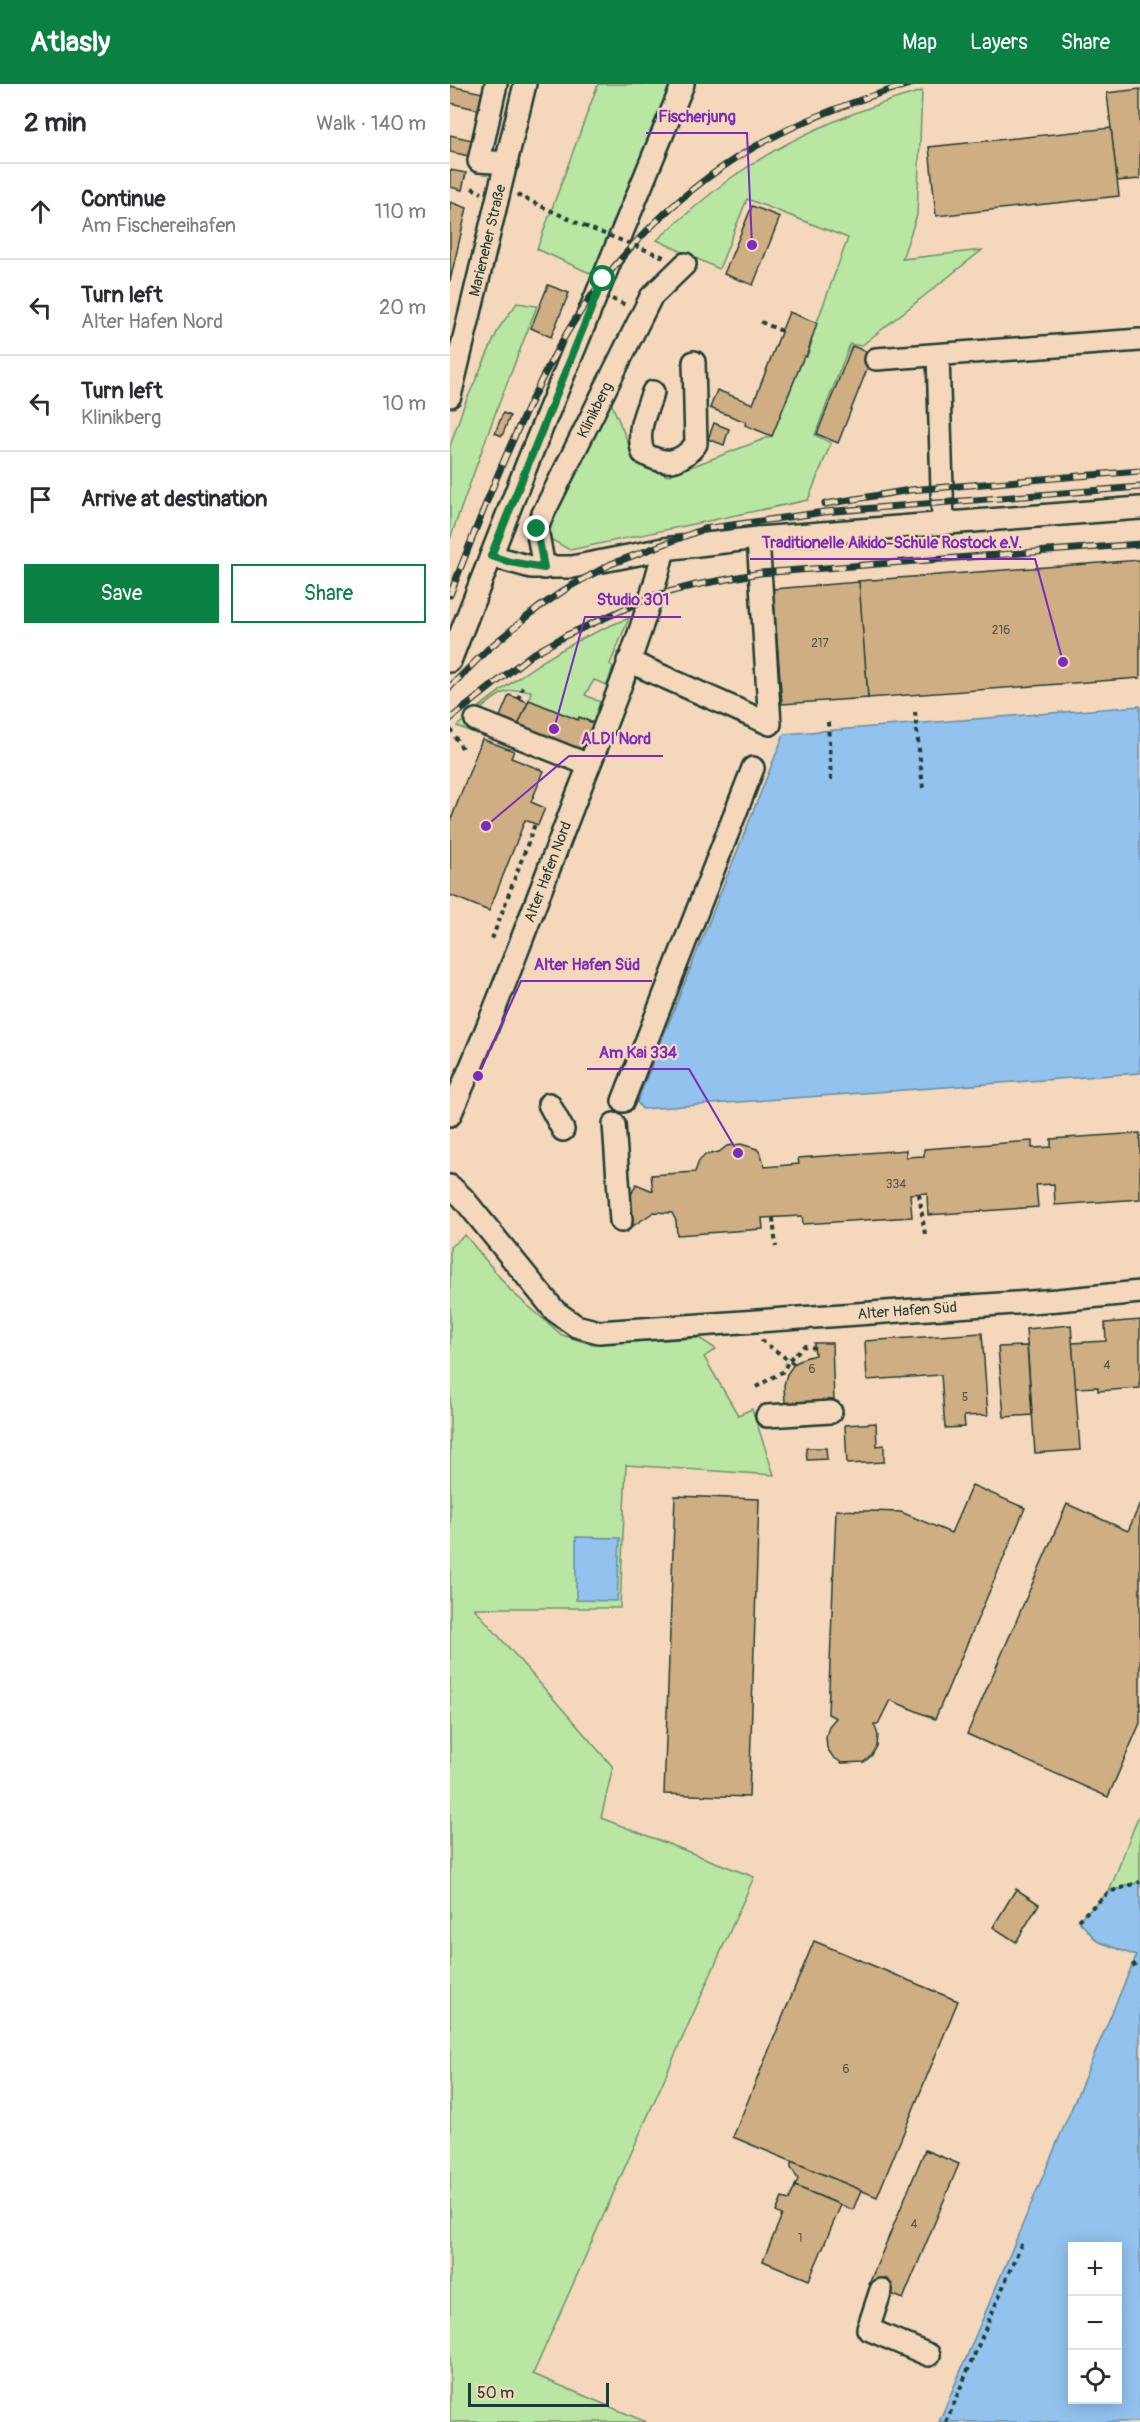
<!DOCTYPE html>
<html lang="en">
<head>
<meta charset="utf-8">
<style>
	:root { --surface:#fff; --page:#f7f7f7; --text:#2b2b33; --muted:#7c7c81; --line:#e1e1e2; --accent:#0b8043 }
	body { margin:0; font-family:Pangolin,sans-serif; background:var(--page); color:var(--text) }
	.controls { position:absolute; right:18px; bottom:18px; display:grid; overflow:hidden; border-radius:0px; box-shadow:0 3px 15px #0003 }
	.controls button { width:54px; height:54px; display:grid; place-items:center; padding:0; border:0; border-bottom:2px solid var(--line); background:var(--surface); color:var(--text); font:30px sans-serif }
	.scale { position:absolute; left:18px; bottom:15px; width:141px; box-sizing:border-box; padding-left:6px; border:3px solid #1f3d34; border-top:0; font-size:16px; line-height:21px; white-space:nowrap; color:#1f3d34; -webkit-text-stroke:4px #f5d8bb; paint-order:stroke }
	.stop { position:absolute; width:18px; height:18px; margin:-14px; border:4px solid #0b8043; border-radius:50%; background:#fff }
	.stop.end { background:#0b8043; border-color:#fff; box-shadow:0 2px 6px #0008 }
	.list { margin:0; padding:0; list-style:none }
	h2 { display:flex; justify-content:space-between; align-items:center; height:78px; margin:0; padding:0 24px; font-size:26px }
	h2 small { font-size:20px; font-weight:400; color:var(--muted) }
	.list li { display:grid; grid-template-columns:39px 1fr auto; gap:18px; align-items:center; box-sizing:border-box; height:96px; padding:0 24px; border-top:2px solid var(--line) }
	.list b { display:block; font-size:22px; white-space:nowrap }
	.list p { margin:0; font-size:20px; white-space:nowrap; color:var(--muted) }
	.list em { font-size:20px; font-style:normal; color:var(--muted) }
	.actions { display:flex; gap:12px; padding:18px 24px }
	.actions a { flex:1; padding:14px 0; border:2px solid var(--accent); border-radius:0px; text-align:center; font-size:21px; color:var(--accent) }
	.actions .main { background:var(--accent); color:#fff }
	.icon { flex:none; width:33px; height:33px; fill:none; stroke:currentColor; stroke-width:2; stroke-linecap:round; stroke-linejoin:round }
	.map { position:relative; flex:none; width:690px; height:2338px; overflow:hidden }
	header { display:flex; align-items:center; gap:36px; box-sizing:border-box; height:84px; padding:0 30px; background:var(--accent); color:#fff }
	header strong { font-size:28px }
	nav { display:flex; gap:33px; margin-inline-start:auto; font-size:21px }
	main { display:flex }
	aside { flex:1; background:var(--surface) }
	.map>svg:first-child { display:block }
	.green { fill:#bae6a4; stroke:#6c926c; stroke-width:1.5 }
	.water { fill:#92c2ed; stroke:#648da3; stroke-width:1.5; fill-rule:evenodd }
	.building { fill:#d0ae83; stroke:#1f3d34; stroke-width:1.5 }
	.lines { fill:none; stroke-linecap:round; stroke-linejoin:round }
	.minor-casing { stroke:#1f3d34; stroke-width:26 }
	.path { stroke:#1f3d34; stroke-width:4; stroke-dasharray:4.5 4.5; stroke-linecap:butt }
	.minor { stroke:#f5d8bb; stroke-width:21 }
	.rail-casing { stroke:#1f3d34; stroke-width:7 }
	.rail { stroke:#f5d8bb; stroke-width:4.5; stroke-dasharray:14; stroke-linecap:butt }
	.path-bridge { stroke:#1f3d34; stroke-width:4; stroke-dasharray:4.5 4.5; stroke-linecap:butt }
	.route { stroke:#0b8043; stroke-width:8 }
	.labels { text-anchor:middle; stroke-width:4.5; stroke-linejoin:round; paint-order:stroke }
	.number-label { font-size:12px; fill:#4b5948 }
	.street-label { font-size:15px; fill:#1f3d34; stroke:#f5d8bb }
	.leader { fill:none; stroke:#7b2cbf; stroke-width:2 }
	.callout-dot { fill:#7b2cbf; stroke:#f5d8bb; stroke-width:2 }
	.callout-label { font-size:16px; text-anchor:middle; font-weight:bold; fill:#7b2cbf; stroke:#f5d8bb; stroke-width:4.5; stroke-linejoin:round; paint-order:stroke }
</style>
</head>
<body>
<header>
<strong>Atlasly</strong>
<nav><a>Map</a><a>Layers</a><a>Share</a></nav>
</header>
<main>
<aside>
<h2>2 min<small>Walk · 140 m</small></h2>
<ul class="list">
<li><svg class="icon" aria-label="ahead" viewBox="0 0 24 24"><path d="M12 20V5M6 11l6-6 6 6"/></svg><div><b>Continue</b><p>Am Fischereihafen</p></div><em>110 m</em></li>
<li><svg class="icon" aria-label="left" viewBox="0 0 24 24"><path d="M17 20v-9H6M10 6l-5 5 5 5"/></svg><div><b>Turn left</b><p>Alter Hafen Nord</p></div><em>20 m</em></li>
<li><svg class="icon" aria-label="left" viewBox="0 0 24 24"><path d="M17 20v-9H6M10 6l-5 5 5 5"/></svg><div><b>Turn left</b><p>Klinikberg</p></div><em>10 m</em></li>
<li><svg class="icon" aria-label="arrive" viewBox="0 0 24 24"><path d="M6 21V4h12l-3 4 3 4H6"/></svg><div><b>Arrive at destination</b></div></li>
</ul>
<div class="actions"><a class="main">Save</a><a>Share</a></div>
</aside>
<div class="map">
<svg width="690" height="2338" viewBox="0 0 690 2338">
	<rect width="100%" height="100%" fill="#f5d8bb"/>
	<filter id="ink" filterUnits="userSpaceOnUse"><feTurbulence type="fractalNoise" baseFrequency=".0167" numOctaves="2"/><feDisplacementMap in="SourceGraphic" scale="12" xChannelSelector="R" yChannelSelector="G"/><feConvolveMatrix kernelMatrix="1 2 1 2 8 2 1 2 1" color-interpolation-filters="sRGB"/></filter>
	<g filter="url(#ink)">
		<g class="green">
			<path d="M148 0H233L153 195 87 165Z"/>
			<path d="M472 7 467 131 452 175 532 166 411 262 400 260 365 351 381 359 358 416 120 466 102 456 96 445 157 309 183 370 201 384 217 392 322 352 354 272 357 273 362 258 360 257 398 154 297 115 269 185 207 156C231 135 255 113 281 94 339 53 404 26 472 7Z"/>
			<path d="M67 219 87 222 45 330 0 455V362L13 324 49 244Z"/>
			<path d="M179 534 160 580 163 583 157 601 144 596 135 611 150 618 143 639 130 633 128 636 79 616 81 607C53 602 45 614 25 630L24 643 26 650 7 642C59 597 114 558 179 534Z"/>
			<path d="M15 1151 62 1208 112 1251 141 1260 249 1254 266 1265 254 1273 288 1331 302 1325 324 1391 176 1381 170 1524H24L163 1683 151 1734 304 1793 83 2290 196 2338H0V1163Z"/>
			<path d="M690 1728V1798L659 1808Z"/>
		</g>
		<g class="water">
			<path d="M690 622V989L192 1025 187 1018 334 650Z"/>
			<path d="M126 1453 170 1454 167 1517 126 1516Z"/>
			<path d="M690 1798V2338H489L686 1872 647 1857 628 1836 659 1808ZM622 2162H668V2316H622Z"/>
		</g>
		<g class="building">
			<path d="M0 2 33 9 30 26 0 19Z"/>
			<path d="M690 5V95L667 97 657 9Z"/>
			<path d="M661 44 669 112 486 132 479 63Z"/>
			<path d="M0 51 22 56 19 72 0 68Z"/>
			<path d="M0 86 16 89 12 106 0 103Z"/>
			<path d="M0 118 17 124 0 197Z"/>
			<path d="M302 122 330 133 303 201 274 190Z"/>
			<path d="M98 201 119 209 101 253 81 244Z"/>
			<path d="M339 228 367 239 356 273 354 272 322 352 295 341 296 338 260 324 267 306 303 320Z"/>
			<path d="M402 262 423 270 388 359 367 350Z"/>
			<path d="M53 329 60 332 52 352 45 349Z"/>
			<path d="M264 339 279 345 274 361 258 355Z"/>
			<path d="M690 476V594L418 614 408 497Z"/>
			<path d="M409 498 418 614 332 620 323 505Z"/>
			<path d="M59 611 78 618 68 643 49 635Z"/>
			<path d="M79 616 128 636 129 633 143 639 128 674 66 646Z"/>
			<path d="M32 655 64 667 61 674 94 687 81 718 95 724 88 741 75 736 39 827 0 811V738Z"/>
			<path d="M690 1049V1115L605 1121 604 1100 586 1101 588 1123 478 1131 477 1109 460 1110 462 1133 353 1140 352 1132 312 1134 313 1145 227 1151 226 1137 222 1129 204 1128 177 1146 174 1118H178L186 1100 203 1107 201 1091 245 1088 249 1077 255 1071 269 1068 277 1062 291 1060 307 1065 311 1070 315 1083 349 1080 348 1074 456 1066V1073L474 1072V1065L582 1057V1064L601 1063V1055Z"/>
			<path d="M690 1236V1304L648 1307V1303L625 1304 622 1259 656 1257 655 1239Z"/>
			<path d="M621 1241 630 1366 585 1369 576 1245Z"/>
			<path d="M532 1249 538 1331 514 1332 515 1343 495 1344 491 1291 417 1296 415 1257Z"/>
			<path d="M364 1259H382L384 1318 335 1319 334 1301 337 1290 344 1280 354 1274 365 1271Z"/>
			<path d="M577 1262 582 1331 554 1333 548 1263Z"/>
			<path d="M426 1339 427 1362 434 1361V1378L397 1380 395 1341Z"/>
			<path d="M356 1364H376L377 1375 357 1376Z"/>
			<path d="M522 1401 575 1424 485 1635 440 1616 428 1640H424L428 1651 427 1662 422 1671 414 1678 392 1679 383 1673 377 1664 376 1653 379 1642 386 1634 378 1630 386 1426 451 1428 501 1449Z"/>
			<path d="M225 1412 309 1415 299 1713 214 1710Z"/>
			<path d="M617 1420 678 1447 690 1420V1639L658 1713 517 1650Z"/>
			<path d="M566 1805 589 1820 566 1858 543 1843Z"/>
			<path d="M364 1857 508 1917 427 2113 283 2053Z"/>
			<path d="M475 2066 509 2080 453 2215 419 2200Z"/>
			<path d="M341 2077 411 2106 403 2126 345 2102 348 2095 341 2083Z"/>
			<path d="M345 2102 391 2121 359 2196 313 2177 332 2131 326 2128 332 2114 339 2116Z"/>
		</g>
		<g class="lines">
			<defs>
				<g id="minor">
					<path d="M46 0 29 77 57 79"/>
					<path d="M488 271 493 439"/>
					<path d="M426 275 690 256"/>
					<path d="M203 308C195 330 186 346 193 369 215 382 230 380 246 360L244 278"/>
					<path id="s1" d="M0 312 75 0"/>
					<path d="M41 472 81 483H122L214 465 308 454 690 424"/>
					<path id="s2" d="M94 484 87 445 91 434 201 213 235 180"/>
					<path d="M0 577 77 380 233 0"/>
					<path d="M178 577 320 640 308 454"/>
					<path d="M26 636 139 681"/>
					<path d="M173 1017 303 684"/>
					<path d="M99 1020 113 1046"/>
					<path id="s3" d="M0 1031C45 930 83 825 123 722 156 638 193 552 214 465"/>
					<path d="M164 1040 171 1137"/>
					<path id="s4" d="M0 1102 13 1114 105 1227 126 1242 149 1248 608 1216 690 1208"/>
					<path d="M317 1332 381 1328"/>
					<path d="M431 2206 418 2245 479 2271"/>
				</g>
			</defs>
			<use href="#minor" class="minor-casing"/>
			<g class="path">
				<path d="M22 104 32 109"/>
				<path d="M67 111 134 142"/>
				<path d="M162 215 178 222"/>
				<path d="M311 238 332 247"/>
				<path d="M68 615 73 603"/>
				<path d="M465 628 473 704"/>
				<path d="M378 638 381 696"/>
				<path d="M0 645 12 664"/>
				<path d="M42 855 85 740"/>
				<path d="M469 1110 475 1150"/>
				<path d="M323 1134 326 1163"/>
				<path d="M311 1256 344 1280"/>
				<path d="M306 1303 334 1287 338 1277 354 1262 365 1264"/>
				<path d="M628 1836 659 1808 690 1798"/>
				<path d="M682 1882 690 1877"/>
				<path d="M496 2338 572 2158"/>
			</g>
			<use href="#minor" class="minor"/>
			<defs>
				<g id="rail">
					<path d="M375 420 460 406 690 387"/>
					<path d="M0 511C32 429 63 347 105 270 148 189 222 111 301 65 351 36 405 16 460 0"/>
					<path d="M0 603 38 565 88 524 119 503 161 480 254 445 374 428 690 403"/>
					<path d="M0 635 81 571 117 551 203 512 246 501 310 489 690 460"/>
				</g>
			</defs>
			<use href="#rail" class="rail-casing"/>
			<use href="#rail" class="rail"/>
			<path class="path-bridge" d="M134 142 214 173"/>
		</g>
	</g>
	<g class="lines" filter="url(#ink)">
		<path class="route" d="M87 445 94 484 60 478 41 472 153 195"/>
	</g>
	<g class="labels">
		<g class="number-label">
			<text x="551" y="550">216</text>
			<text x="370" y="563">217</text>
			<text x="446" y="1104">334</text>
			<text x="657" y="1285">4</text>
			<text x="362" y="1289">6</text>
			<text x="515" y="1317">5</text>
			<text x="396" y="1989">6</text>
			<text x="464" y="2144">4</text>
			<text x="350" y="2158">1</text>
		</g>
		<g class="street-label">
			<text dy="5" stroke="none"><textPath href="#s1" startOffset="160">Marieneher Straße</textPath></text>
			<text dy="5" stroke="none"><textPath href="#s2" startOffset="172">Klinikberg</textPath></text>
			<text dy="5" stroke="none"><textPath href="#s3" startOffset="262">Alter Hafen Nord</textPath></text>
			<text dy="5" stroke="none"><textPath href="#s4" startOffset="522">Alter Hafen Süd</textPath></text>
		</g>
	</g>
	<path class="leader" d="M302 161L297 49H196M613 578L585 475H300M104 645L135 533H231M36 742L119 672H213M28 992L71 897H202M288 1069L239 985H137"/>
	<g class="callout-dot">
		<circle cx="302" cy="161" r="6"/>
		<circle cx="613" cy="578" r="6"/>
		<circle cx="104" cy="645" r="6"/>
		<circle cx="36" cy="742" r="6"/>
		<circle cx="28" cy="992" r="6"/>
		<circle cx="288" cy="1069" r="6"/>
	</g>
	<g class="callout-label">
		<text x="247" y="38">Fischerjung</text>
		<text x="442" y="464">Traditionelle Aikido-Schule Rostock e.V.</text>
		<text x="183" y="521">Studio 301</text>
		<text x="166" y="660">ALDI Nord</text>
		<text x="137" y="886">Alter Hafen Süd</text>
		<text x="188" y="974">Am Kai 334</text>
	</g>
</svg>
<div class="controls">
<button>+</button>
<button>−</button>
<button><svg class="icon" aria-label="locate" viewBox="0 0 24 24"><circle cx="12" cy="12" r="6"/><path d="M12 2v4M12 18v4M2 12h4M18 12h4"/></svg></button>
</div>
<div class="scale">50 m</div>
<div class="stop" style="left:153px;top:195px"></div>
<div class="stop end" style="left:87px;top:445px"></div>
</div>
</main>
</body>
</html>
